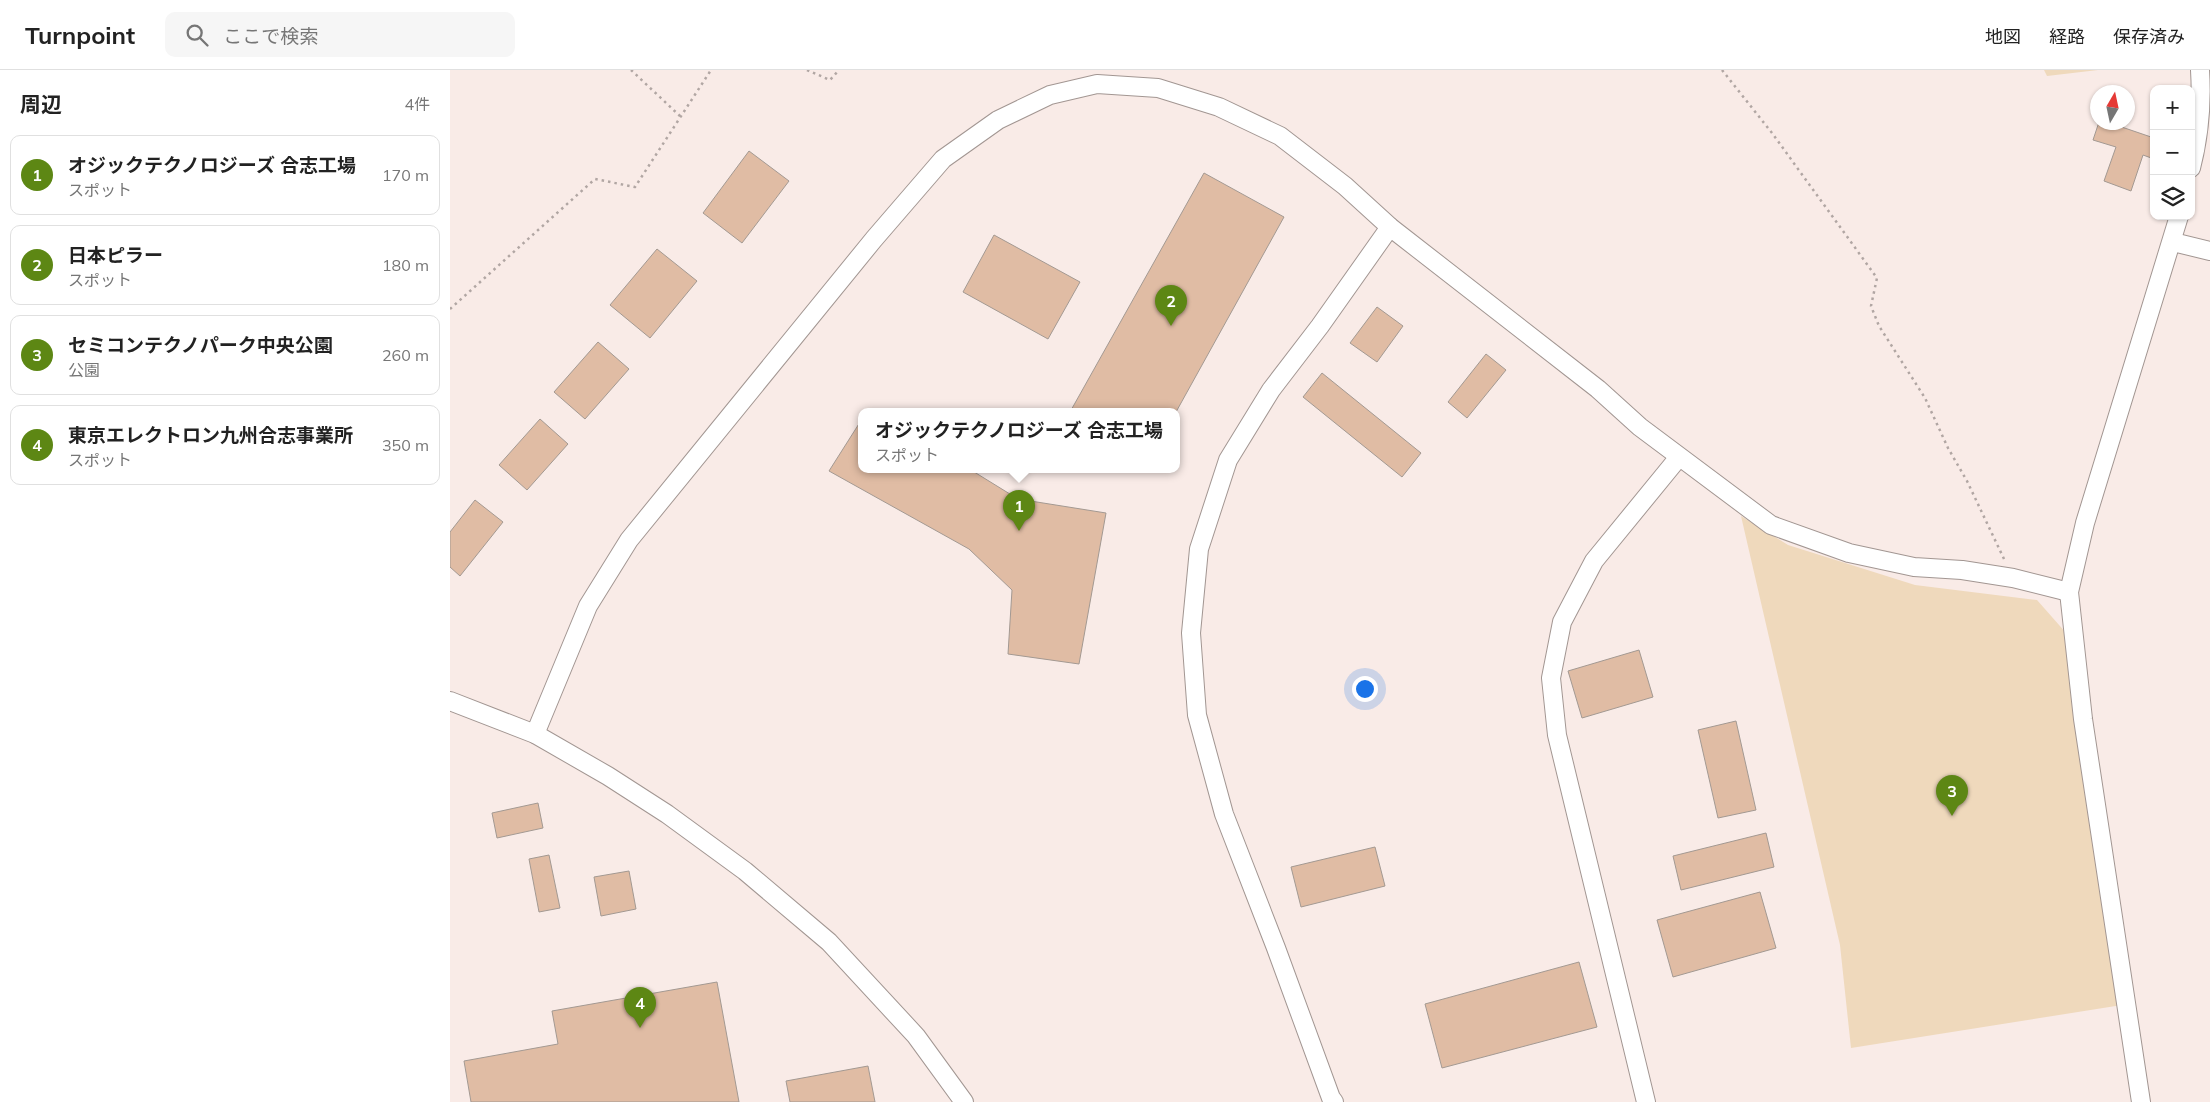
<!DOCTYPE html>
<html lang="ja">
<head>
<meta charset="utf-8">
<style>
	:root { --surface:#fff; --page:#f6f6f6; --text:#222; --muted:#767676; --line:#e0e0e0; --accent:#5d8714 }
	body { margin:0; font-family:Mulish,"Noto Sans JP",sans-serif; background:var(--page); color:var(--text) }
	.controls { position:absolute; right:15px; top:15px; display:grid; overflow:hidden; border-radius:10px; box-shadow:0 1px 4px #0004 }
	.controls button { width:45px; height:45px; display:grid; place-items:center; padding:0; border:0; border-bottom:1px solid var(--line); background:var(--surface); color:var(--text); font:25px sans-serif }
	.compass { position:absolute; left:1640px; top:15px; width:45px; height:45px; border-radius:50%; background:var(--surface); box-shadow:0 1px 4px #0004; rotate:9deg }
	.you { position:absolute; left:914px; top:618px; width:18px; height:18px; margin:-12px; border:4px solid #fff; border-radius:50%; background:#1a73e8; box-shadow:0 0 0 8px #1a73e833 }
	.badge { display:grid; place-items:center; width:32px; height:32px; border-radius:50%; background:var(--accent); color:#fff; font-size:16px; font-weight:700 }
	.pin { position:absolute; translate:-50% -41px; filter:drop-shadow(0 1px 2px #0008) }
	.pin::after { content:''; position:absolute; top:26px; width:18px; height:15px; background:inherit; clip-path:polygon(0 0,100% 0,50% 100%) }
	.popup { position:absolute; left:408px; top:338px; width:322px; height:65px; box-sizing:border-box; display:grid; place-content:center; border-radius:10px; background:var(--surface); filter:drop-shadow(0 1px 4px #0005); font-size:16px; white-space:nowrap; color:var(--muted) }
	.popup b { font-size:19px; color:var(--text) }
	.popup::after { content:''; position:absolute; left:50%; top:100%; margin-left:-10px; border:10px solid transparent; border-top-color:var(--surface) }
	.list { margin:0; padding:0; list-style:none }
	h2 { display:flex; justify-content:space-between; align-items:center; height:65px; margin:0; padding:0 20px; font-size:21px }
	h2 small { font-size:16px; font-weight:400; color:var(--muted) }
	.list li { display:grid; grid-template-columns:32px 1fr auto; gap:15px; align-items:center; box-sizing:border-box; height:80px; margin:0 10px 10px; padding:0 10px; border:1px solid var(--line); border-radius:10px }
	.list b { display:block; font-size:19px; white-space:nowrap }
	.list p { margin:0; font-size:16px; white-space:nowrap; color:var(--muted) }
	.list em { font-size:16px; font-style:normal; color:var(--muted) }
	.icon { flex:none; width:28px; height:28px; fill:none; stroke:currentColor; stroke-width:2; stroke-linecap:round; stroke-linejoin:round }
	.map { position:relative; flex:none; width:1760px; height:1032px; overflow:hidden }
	header { display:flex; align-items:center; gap:30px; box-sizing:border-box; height:70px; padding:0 25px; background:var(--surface); border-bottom:1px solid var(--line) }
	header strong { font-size:24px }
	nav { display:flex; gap:28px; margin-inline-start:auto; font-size:18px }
	.search { width:350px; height:45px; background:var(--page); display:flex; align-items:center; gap:12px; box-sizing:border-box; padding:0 18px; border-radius:10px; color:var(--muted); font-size:19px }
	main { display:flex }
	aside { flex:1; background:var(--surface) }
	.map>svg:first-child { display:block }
	.green { fill:#efd9bc }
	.building { fill:#e0bca4; stroke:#a39992 }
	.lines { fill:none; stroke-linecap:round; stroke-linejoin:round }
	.tertiary-casing { stroke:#a29692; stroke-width:20 }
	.path { stroke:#b1a6a3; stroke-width:2.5; stroke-dasharray:2.5 4; stroke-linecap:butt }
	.tertiary { stroke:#fff; stroke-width:18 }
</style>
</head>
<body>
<header>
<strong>Turnpoint</strong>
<div class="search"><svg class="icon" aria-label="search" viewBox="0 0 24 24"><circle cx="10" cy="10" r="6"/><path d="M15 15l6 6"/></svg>ここで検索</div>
<nav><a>地図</a><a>経路</a><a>保存済み</a></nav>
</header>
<main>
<aside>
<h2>周辺<small>4件</small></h2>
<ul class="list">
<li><span class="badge">1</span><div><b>オジックテクノロジーズ 合志工場</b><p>スポット</p></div><em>170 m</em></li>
<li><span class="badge">2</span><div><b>日本ピラー</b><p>スポット</p></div><em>180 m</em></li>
<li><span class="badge">3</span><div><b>セミコンテクノパーク中央公園</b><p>公園</p></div><em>260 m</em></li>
<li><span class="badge">4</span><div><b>東京エレクトロン九州合志事業所</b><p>スポット</p></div><em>350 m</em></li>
</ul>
</aside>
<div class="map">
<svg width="1760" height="1032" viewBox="0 0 1760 1032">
	<rect width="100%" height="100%" fill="#f9ebe7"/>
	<g class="green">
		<path d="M1594 0H1648L1597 6Z"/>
		<path d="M1291 446 1338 475 1465 515 1587 530 1617 564 1672 935 1401 978 1390 875Z"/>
	</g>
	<g class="building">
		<path d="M1649 52H1657L1704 68V89L1693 85 1681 121 1654 111 1666 77 1643 70Z"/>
		<path d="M299 81 339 111 292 173 253 143Z"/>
		<path d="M754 103 834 147 726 342H620Z"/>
		<path d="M544 165 630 212 598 269 513 222Z"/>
		<path d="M207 179 247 211 200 268 160 235Z"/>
		<path d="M927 237 953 256 927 292 900 273Z"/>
		<path d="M148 272 179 299 135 349 104 322Z"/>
		<path d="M1036 284 1056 300 1017 348 998 332Z"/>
		<path d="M872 303 971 383 952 407 853 327Z"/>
		<path d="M90 349 118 374 77 420 49 395Z"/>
		<path d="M412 349V400H521L568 429 656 443 629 594 558 584 562 520 519 479 379 401Z"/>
		<path d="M25 430 53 452 10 506 0 497V462Z"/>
		<path d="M1189 580 1203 627 1132 648 1118 601Z"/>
		<path d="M1286 651 1306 740 1268 748 1248 660Z"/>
		<path d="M88 733 93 758 47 768 42 743Z"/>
		<path d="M1316 763 1324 797 1231 820 1223 786Z"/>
		<path d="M925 777 935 816 851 837 841 797Z"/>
		<path d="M99 785 110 838 89 842 79 789Z"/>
		<path d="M179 801 186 839 151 846 144 807Z"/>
		<path d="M1310 822 1326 878 1223 907 1207 850Z"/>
		<path d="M1129 892 1147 957 992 998 975 934Z"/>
		<path d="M267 912 289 1032H21L14 991 108 974 102 941Z"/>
		<path d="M418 996 425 1032H340L336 1011Z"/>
	</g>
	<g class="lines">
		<defs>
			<g id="tertiary">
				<path d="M1741 98C1749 67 1752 32 1750 0"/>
				<path d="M1723 172 1760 181"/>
				<path d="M0 631 85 664 158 706 217 744 295 801 379 872 466 966 514 1032"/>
				<path d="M85 664 138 536 179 470 424 169 493 89 548 50 600 25 647 14 708 18 769 37 830 66 895 116 940 157 1148 319 1190 357 1321 455 1399 483 1464 497 1512 500 1563 508 1619 522"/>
				<path d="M884 1032 881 1028 826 878 774 744 747 645 741 563 749 479 778 390 821 320 870 256 940 157"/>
				<path d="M1196 1032 1107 665 1101 608 1112 552 1144 491 1229 387"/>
				<path d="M1691 1032 1633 649 1619 522 1635 453 1729 146"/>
			</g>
		</defs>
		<use href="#tertiary" class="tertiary-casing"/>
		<g class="path">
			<path d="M181 0 230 46"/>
			<path d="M357 0 380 10 389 0"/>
			<path d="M1272 0 1322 63 1427 208 1421 236 1429 256 1475 328 1498 378 1517 411 1555 491"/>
			<path d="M0 239 145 109 185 117 261 0"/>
		</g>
		<use href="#tertiary" class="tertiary"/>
	</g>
</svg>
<div class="controls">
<button>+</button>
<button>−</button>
<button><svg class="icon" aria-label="layers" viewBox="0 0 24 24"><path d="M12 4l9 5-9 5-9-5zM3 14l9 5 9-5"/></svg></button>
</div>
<svg class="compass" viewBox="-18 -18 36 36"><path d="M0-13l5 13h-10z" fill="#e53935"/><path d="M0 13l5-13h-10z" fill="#767676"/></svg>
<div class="you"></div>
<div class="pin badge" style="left:569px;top:461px">1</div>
<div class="popup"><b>オジックテクノロジーズ 合志工場</b>スポット</div>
<div class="pin badge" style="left:721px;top:256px">2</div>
<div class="pin badge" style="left:1502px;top:746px">3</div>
<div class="pin badge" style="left:190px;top:958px">4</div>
</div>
</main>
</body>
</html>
